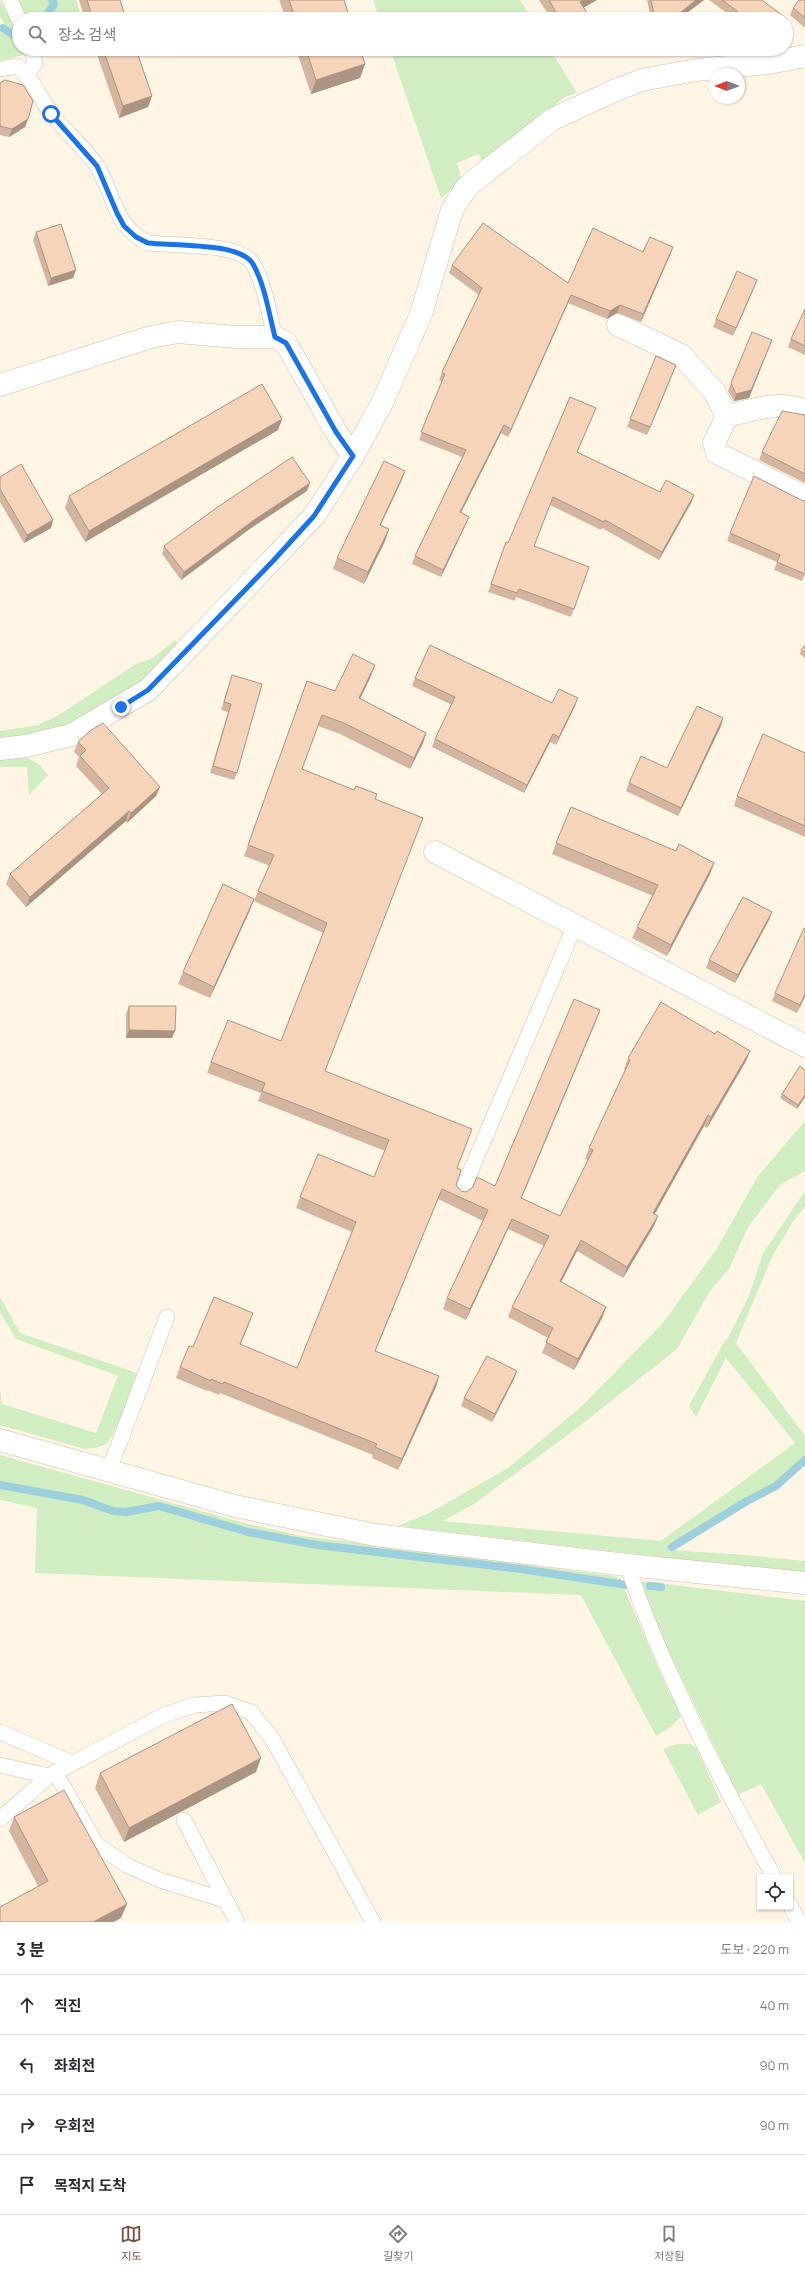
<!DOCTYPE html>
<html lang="ko">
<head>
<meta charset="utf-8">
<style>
	:root { --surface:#fff; --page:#f7f7f7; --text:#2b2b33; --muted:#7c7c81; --line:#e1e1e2; --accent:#844a39 }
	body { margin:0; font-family:Manrope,"Noto Sans KR",sans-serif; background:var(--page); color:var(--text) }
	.controls { position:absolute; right:12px; bottom:12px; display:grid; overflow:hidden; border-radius:0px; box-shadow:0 1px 3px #0004 }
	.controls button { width:36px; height:36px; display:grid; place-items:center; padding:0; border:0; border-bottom:1px solid var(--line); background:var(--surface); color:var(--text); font:20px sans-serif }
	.compass { position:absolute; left:709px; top:68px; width:36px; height:36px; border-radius:50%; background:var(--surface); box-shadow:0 1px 3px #0004; rotate:270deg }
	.stop { position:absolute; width:12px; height:12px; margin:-9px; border:3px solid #1a73e8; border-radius:50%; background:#fff }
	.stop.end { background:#1a73e8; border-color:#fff; box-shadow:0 1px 4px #0008 }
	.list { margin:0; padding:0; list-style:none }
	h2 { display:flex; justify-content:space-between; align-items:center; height:52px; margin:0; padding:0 16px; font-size:17px }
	h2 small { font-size:13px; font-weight:400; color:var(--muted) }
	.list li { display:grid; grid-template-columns:26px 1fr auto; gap:12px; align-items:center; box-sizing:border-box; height:60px; padding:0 16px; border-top:1px solid var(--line) }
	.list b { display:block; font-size:15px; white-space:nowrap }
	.list em { font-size:13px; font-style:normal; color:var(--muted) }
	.icon { flex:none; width:22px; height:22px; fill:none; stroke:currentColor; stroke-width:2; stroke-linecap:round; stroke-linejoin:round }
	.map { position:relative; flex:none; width:805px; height:1922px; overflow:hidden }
	.search { position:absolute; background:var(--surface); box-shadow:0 1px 3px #0004; left:12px; right:12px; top:12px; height:44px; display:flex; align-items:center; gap:10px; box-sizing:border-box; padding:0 14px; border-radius:22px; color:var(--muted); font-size:15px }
	.sheet { height:292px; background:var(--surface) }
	nav { display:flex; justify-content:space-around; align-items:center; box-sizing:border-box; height:56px; border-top:1px solid var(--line); background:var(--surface); font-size:11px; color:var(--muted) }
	nav a { display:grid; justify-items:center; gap:2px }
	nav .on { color:var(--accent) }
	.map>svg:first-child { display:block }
	.green { fill:#d1edc2 }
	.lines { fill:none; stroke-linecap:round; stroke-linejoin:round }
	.stream { stroke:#9cd0dc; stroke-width:8 }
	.service-casing { stroke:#d1bda9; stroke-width:16 }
	.minor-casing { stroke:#d1bda9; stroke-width:23 }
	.tertiary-casing { stroke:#d1bda9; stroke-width:23 }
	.service { stroke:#fff; stroke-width:15 }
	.minor { stroke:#fff; stroke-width:22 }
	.tertiary { stroke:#fff; stroke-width:22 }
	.wall { fill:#d4b6a0 }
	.shaded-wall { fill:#ac9482 }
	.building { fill:#f6d4ba; stroke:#ac9482 }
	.route { stroke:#1a73e8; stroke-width:5 }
</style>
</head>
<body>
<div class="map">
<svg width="805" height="1922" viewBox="0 0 805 1922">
	<rect width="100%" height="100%" fill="#fef5e5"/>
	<g class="green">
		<path d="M0 0 19 35V49L26 51 23 55 0 61V30L6 26 0 16Z"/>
		<path d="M17 0H51L52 3 41 19H26Z"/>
		<path d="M56 0H76L82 19H47L58 4Z"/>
		<path d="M373 0H520L532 19H380Z"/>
		<path d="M390 49H550L577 93 565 97 499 151 482 161 478 154 457 163 462 181 441 198Z"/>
		<path d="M175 640 178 645 141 684 68 725 0 743V731L38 725 59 715 136 664 153 658Z"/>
		<path d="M25 756 40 765 48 775 29 795 27 767H0V757Z"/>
		<path d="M805 1121V1171L780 1185 748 1227 729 1269 710 1291 677 1349 577 1428 474 1504 443 1521 661 1541 795 1443 726 1358 696 1417 689 1406 724 1342 728 1338 749 1296 763 1253 805 1191V1206L792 1223 772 1257 736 1343 805 1436V1456L775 1483 668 1547 671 1550 746 1555 805 1561V1574L398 1526 429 1513 508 1468 582 1406 662 1324 716 1250 758 1176Z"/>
		<path d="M0 1297 20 1333 137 1373C130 1391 119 1428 108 1442 102 1448 92 1448 85 1449L0 1425V1389L2 1404 96 1433 118 1376 16 1339 0 1312Z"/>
		<path d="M0 1455 244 1523 302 1536 614 1576 620 1578 623 1583 522 1568 318 1543 248 1530 160 1505 142 1509H112L83 1499 0 1483Z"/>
		<path d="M0 1487 84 1502 113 1512H143L159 1507 247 1533 318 1547 522 1571 623 1586 667 1688 679 1709 680 1717 672 1726 656 1736 581 1595 35 1573 37 1508 0 1500Z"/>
		<path d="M641 1581 805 1601V1863L761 1784 738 1795 655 1624Z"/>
		<path d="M677 1744H690L696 1747 721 1802 698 1815 663 1749Z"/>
	</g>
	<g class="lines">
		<g class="stream">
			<path d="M44 19 54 4 52 0"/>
			<path d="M3 28 19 39"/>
			<path d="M0 1485 83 1500 113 1511 126 1512 159 1506 248 1532 317 1545 521 1569 633 1586"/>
			<path d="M672 1547 747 1501 776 1486 805 1460"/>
			<path d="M650 1586 661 1587"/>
		</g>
		<defs>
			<g id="service">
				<path d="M10 0 19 20"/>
				<path d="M0 69 17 66C36 81 39 99 53 116 66 132 85 148 97 166 116 197 112 224 148 243 172 246 240 242 253 264 265 285 269 314 275 337"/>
				<path d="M27 74 35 63 32 49"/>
				<path d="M461 1194 575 925"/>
				<path d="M109 1470 167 1317"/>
				<path d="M627 1565C664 1673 719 1777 774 1877"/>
				<path d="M0 1732 72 1763"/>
				<path d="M0 1765 49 1776"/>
				<path d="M55 1772 97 1845 128 1866 160 1880 225 1900"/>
				<path d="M0 1819 49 1776 164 1715 195 1705 225 1703 251 1712 273 1740 373 1922"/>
				<path d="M184 1820 237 1922"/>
				<path d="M790 1905 799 1922"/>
			</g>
			<g id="minor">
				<path d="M618 325 681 355 714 391 727 416"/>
				<path d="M0 385 151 337 178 332 236 337H275L286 343 336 432 353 456"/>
				<path d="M805 411C780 400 752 410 727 416L714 443 717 453 805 497"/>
				<path d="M0 749 26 746 71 735 148 690 314 516 353 456 382 403 421 314 452 210 466 188 478 178 553 119 616 90 642 80 696 70 769 63 805 56"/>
				<path d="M435 852 805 1046"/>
			</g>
			<path id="tertiary" d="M0 1440 235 1506 375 1535 627 1565 805 1583"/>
		</defs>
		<use href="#service" class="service-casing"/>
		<use href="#minor" class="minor-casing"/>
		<use href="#tertiary" class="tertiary-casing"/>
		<use href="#service" class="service"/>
		<use href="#minor" class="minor"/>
		<use href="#tertiary" class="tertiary"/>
	</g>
	<g class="wall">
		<path d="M79 0H120L126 19H85Z"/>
		<path d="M279 0H344L350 19H286Z"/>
		<path d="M539 0H597L584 7 589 16 587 19H551Z"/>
		<path d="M647 0H704L681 17V19H651Z"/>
		<path d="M709 0H762L786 19H735Z"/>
		<path d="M805 0V28L790 15 793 8Z"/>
		<path d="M95 49H136L152 96 148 107 119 118Z"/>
		<path d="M296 49H360L365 64 360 78 311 94Z"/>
		<path d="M0 83 28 119 25 127 9 137 0 135Z"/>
		<path d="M36 232 76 270 73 278 48 286 33 240Z"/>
		<path d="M643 252 670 255 641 322 617 313 607 319 568 303 508 437 501 433 461 513 466 524 441 577 412 564 415 556 462 457 419 440 442 382 439 380 442 372 479 295 449 273 452 265 568 283Z"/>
		<path d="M754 288 733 336 713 327 716 319Z"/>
		<path d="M805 309V355L788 347 791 339Z"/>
		<path d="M772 340 749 398 734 401 728 391 731 383Z"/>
		<path d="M673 373 647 435 627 427 630 419Z"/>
		<path d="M596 408 577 452 660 492 694 495 691 503 659 560 602 528 601 530 550 505 534 546 589 567 571 617 516 597 515 601 488 592 506 542 508 543Z"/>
		<path d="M805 415V483L759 460 762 452Z"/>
		<path d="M282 419 278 430 85 542 65 508 69 496Z"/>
		<path d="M405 471 401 482 381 525 389 529 385 541 364 584 333 569 337 558Z"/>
		<path d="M0 477 53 520 51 528 24 543 0 502Z"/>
		<path d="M307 491 251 528 181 580 162 554 164 546Z"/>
		<path d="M803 501 805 574 802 581 774 570 777 562 727 541 730 533Z"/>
		<path d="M805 645V658L800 654 801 650Z"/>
		<path d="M232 675 237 773 234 780 210 773 228 712 221 710Z"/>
		<path d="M371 676 360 699 426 733 423 743 410 769 340 734 318 726 302 769 375 799 325 1071 468 1140 457 1168 456 1185 461 1191 466 1192 495 1186 596 1021 521 1198 560 1216 588 1160 585 1159 589 1148 625 1070 624 1069 628 1058 715 1034 750 1051 746 1061 707 1128 704 1126 655 1214 654 1226 623 1278 577 1251 561 1282 606 1307 602 1318 574 1370 542 1353 548 1338 508 1317 512 1307 544 1246 508 1229 466 1320 443 1309 447 1298 483 1221 438 1199 375 1351 439 1376 436 1387 398 1470 372 1458 373 1455 220 1393 219 1395 207 1390V1391L176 1378 180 1367 193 1347 249 1324 240 1345 297 1368 352 1232 296 1208 300 1197 374 1177 385 1151 258 1101 261 1093 207 1073 211 1062 281 1041 323 933 254 901 258 891 270 866 244 856 307 681 335 691Z"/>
		<path d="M415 678 552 703 575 706 556 745 550 742 524 793 432 747 435 739 452 705 412 686Z"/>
		<path d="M723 718 721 726 678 816 626 791 629 783 667 768Z"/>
		<path d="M78 742 156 796 127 823 126 821 26 907 6 884 10 874 102 794 76 766 79 757 74 752Z"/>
		<path d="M805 753V837L734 806 737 796Z"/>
		<path d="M556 843 676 851 714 863 710 874 667 956 632 938 637 927 653 896 552 854Z"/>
		<path d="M254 899 250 910 210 998 178 984 183 972Z"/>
		<path d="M772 912 769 920 735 983 706 968 709 960Z"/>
		<path d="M775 993 805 996 797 1013 772 1001Z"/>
		<path d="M129 1006 172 1038H126V1014Z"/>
		<path d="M805 1070V1097L797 1109 780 1098 782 1094Z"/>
		<path d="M517 1371 514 1379 492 1422 461 1406 464 1398Z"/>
		<path d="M256 1772 124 1842 95 1788 100 1773Z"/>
		<path d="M14 1817 121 1918 38 1886 9 1831Z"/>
	</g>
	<g class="shaded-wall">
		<path d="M583 0H597L576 12 580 2Z"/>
		<path d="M696 0H704L679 19 680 13Z"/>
		<path d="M365 64 360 78 311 94 316 80Z"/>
		<path d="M152 96 148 107 119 118 123 106Z"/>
		<path d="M28 119 25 127 9 137 12 129Z"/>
		<path d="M673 247 670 255 641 322 643 314Z"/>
		<path d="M76 270 73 278 48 286 51 278Z"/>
		<path d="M757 280 754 288 733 336 736 328Z"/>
		<path d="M571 295 568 303 508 437 511 429Z"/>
		<path d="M620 305 617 313 607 319 610 311Z"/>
		<path d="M772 340 749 398 734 401 736 394Z"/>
		<path d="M676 365 673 373 647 435 650 427Z"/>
		<path d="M282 419 278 430 85 542 89 531Z"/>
		<path d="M504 425 501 433 457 520 460 512Z"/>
		<path d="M405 471 401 482 375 536 380 525Z"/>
		<path d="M310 483 307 491 251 528 181 580 184 572 254 520Z"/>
		<path d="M694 495 691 503 659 560 662 552Z"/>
		<path d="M469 517 466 524 441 577 443 570Z"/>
		<path d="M53 520 51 528 24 543 27 535Z"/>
		<path d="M389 529 385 541 364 584 368 572Z"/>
		<path d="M375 665 371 676 355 709 359 698Z"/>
		<path d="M578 698 575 706 556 745 559 737Z"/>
		<path d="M723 718 721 726 678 816 681 808Z"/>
		<path d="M426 733 423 743 410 769 414 758Z"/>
		<path d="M553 734 550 742 524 793 527 785Z"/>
		<path d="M160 787 156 796 127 823 131 813Z"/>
		<path d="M129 811 126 821 26 907 30 897Z"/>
		<path d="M714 863 710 874 667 956 671 945Z"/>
		<path d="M254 899 250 910 210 998 214 987Z"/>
		<path d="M772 912 769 920 735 983 738 975Z"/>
		<path d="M805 994V996L797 1013 800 1005Z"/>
		<path d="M600 1010 596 1021 517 1209 521 1198Z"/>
		<path d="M129 1030 175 1031 172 1038H126Z"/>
		<path d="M750 1051 746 1061 707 1128 711 1117Z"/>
		<path d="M805 1095V1097L797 1109 798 1105Z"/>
		<path d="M708 1115 704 1126 649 1224 653 1213Z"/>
		<path d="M442 1189 438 1199 371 1362 375 1351Z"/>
		<path d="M658 1216 654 1226 623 1278 627 1267Z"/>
		<path d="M512 1219 508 1229 466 1320 470 1309Z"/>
		<path d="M581 1240 577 1251 556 1292 560 1281Z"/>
		<path d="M606 1307 602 1318 574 1370 578 1359Z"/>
		<path d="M253 1313 249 1324 236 1355 240 1344Z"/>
		<path d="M517 1371 514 1379 492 1422 495 1414Z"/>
		<path d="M439 1376 436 1387 398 1470 402 1459Z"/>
		<path d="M261 1758 256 1772 124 1842 129 1828Z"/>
		<path d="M127 1904 121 1918 114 1922H93Z"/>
	</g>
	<g class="building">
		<path d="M87 0H120L126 19H93Z"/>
		<path d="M289 0H344L350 19H296Z"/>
		<path d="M549 0H583L580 2 589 16 583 19H560Z"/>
		<path d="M651 0H696L680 13 681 19H655Z"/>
		<path d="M722 0H762L787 19 786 20V19H748Z"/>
		<path d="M799 0H805V18L793 8Z"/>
		<path d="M103 49H136L152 96 123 106Z"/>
		<path d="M306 49H360L365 64 316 80Z"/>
		<path d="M5 80 23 85 33 101 28 119 12 129 0 126V83Z"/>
		<path d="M483 223 568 283 593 228 643 252 650 237 673 247 643 314 620 305 610 311 571 295 511 429 504 425 460 512 469 517 443 570 415 556 466 450 421 432 445 374 442 372 482 288 452 265Z"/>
		<path d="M61 224 76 270 51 278 36 232Z"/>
		<path d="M737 271 757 280 736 328 716 319Z"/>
		<path d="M805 309V346L791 339Z"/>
		<path d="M752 332 772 340 751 390 736 394 731 383Z"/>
		<path d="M656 356 676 365 650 427 630 419Z"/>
		<path d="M262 384 282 419 89 531 69 496Z"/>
		<path d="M570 397 596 408 577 452 660 492 666 480 694 495 662 552 605 520 604 522 553 497 534 546 589 567 574 609 519 589 517 593 491 584 506 542 508 543Z"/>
		<path d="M782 411 805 415V474L762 452Z"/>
		<path d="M292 457 310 483 254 520 184 572 164 546 215 509Z"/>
		<path d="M384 461 405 471 380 525 389 529 368 572 337 558Z"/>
		<path d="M21 464 53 520 27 535 0 489V477Z"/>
		<path d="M754 476 803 501 805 500V574L777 562 780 555 730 533Z"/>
		<path d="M430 645 552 703 559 689 578 698 559 737 553 734 527 785 435 739 455 697 415 678Z"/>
		<path d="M805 645V653L801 650Z"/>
		<path d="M353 654 375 665 359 698 426 733 414 758 344 723 322 715 302 769 354 790 356 786 377 794 375 799 423 818 325 1071 472 1129 457 1168 461 1170 456 1185 461 1191 466 1192 473 1187 477 1177 495 1186 574 999 600 1010 521 1198 560 1216 593 1150 589 1148 630 1060 628 1058 661 1002 715 1034 717 1031 750 1051 711 1117 708 1115 653 1213 658 1216 627 1267 581 1240 560 1281 606 1307 578 1359 546 1342 553 1328 512 1307 549 1236 512 1219 470 1309 447 1298 488 1210 442 1189 375 1351 439 1376 402 1459 375 1447 377 1444 224 1382 223 1384 211 1379V1381L180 1367 189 1346 193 1347 214 1297 253 1313 240 1344 297 1368 356 1222 300 1197 318 1154 374 1177 389 1140 262 1091 265 1083 211 1062 228 1020 281 1041 327 923 258 891 274 855 248 845 307 681 335 691Z"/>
		<path d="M232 675 262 684 237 773 213 766 231 704 224 702Z"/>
		<path d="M697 706 723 718 681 808 629 783 641 756 667 768Z"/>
		<path d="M103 723 160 787 131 813 129 811 30 897 10 874 109 788 80 756 86 750 78 742 90 731Z"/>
		<path d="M763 734 805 753V826L737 796Z"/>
		<path d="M571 807 676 851 679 844 714 863 671 945 637 927 658 885 556 843Z"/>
		<path d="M223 884 254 899 214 987 183 972Z"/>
		<path d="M743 897 772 912 738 975 709 960Z"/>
		<path d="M804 928H805V994L800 1005 775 993Z"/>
		<path d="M129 1006H176L175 1031 129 1030Z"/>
		<path d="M800 1066 805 1070V1095L798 1105 782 1094Z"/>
		<path d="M487 1356 517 1371 495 1414 464 1398Z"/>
		<path d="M232 1704 261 1758 129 1828 100 1773Z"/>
		<path d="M64 1790 127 1904 93 1922H0V1907L48 1881 14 1817Z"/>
	</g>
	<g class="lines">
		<path class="route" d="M51 114 97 166 117 213 124 226 136 237 148 243C172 246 240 242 253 264 265 285 269 314 275 337L286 343 336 432 353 456 314 516 273 561 148 690 121 707"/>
	</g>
</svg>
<div class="controls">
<button><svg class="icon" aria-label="locate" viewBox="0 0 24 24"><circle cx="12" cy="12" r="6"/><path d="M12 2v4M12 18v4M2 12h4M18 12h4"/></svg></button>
</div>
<svg class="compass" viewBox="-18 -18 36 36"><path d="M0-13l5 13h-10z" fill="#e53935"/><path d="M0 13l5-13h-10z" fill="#7c7c81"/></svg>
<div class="stop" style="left:51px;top:114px"></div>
<div class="stop end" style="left:121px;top:707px"></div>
<div class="search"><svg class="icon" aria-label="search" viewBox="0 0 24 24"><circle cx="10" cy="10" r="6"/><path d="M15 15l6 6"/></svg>장소 검색</div>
</div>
<section class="sheet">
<h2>3 분<small>도보 · 220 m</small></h2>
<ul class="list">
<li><svg class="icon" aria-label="ahead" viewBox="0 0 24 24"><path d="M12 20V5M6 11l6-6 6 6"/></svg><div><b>직진</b></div><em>40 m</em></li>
<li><svg class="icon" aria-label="left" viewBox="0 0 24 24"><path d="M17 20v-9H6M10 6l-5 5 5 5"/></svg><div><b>좌회전</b></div><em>90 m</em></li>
<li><svg class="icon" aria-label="right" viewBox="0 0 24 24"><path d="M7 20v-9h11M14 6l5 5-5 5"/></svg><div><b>우회전</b></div><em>90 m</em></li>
<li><svg class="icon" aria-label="arrive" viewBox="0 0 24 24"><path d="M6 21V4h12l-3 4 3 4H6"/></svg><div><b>목적지 도착</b></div></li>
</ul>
</section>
<nav>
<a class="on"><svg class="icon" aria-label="map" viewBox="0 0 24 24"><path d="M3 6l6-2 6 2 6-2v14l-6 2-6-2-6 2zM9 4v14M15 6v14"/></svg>지도</a>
<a><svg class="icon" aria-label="directions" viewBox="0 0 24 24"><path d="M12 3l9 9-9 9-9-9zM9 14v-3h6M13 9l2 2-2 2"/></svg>길찾기</a>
<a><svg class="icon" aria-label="saved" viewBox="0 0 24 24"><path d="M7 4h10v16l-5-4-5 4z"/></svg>저장됨</a>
</nav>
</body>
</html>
